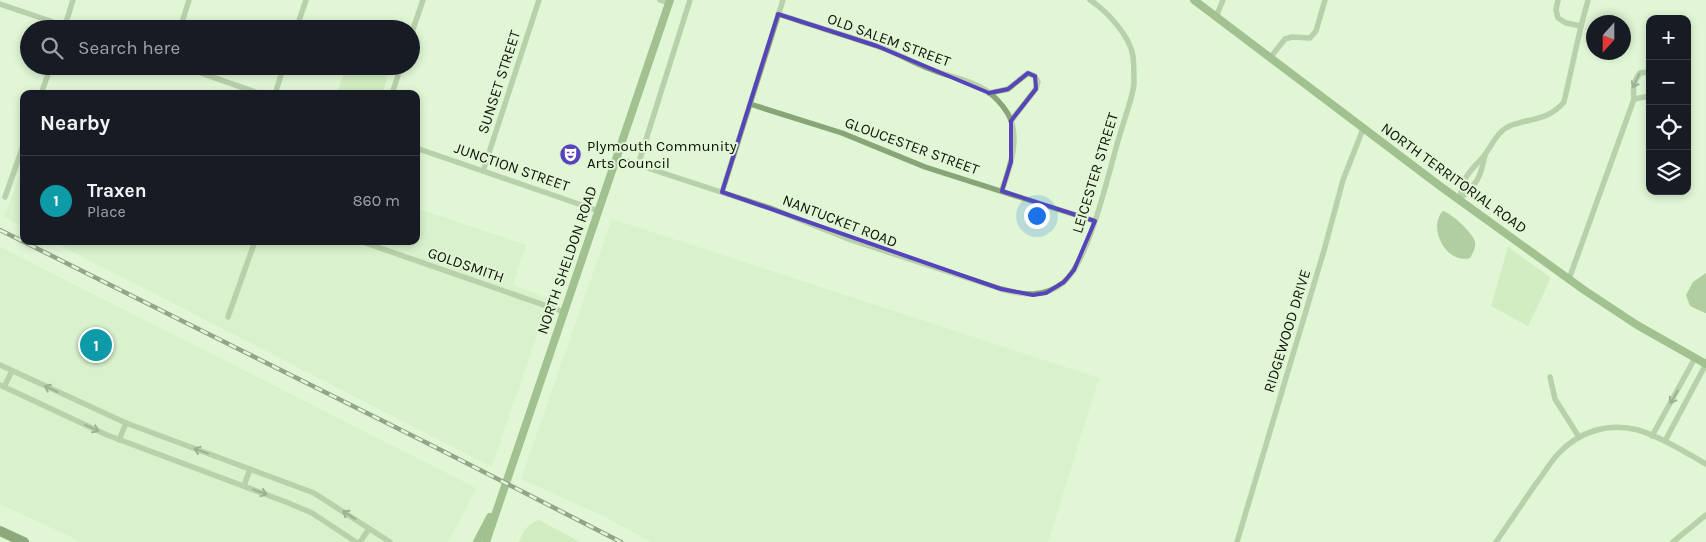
<!DOCTYPE html>
<html lang="en">
<head>
<meta charset="utf-8">
<style>
	:root { --surface:#171b24; --page:#242831; --text:#f1f3f6; --muted:#9ea1a6; --line:#363941; --accent:#db2777 }
	body { margin:0; font-family:Karla,sans-serif; background:var(--page); color:var(--text) }
	.controls { position:absolute; right:15px; top:15px; display:grid; overflow:hidden; border-radius:10px; box-shadow:0 2px 8px #0003 }
	.controls button { width:45px; height:45px; display:grid; place-items:center; padding:0; border:0; border-bottom:1px solid var(--line); background:var(--surface); color:var(--text); font:25px sans-serif }
	.compass { position:absolute; left:1586px; top:15px; width:45px; height:45px; border-radius:50%; background:var(--surface); box-shadow:0 2px 8px #0003; rotate:201deg }
	.you { position:absolute; left:1036px; top:215px; width:18px; height:18px; margin:-12px; border:4px solid #fff; border-radius:50%; background:#1a73e8; box-shadow:0 0 0 8px #1a73e833 }
	.badge { display:grid; place-items:center; width:32px; height:32px; border-radius:50%; background:var(--accent); color:#fff; font-size:16px; font-weight:700 }
	.pin { position:absolute; translate:-50% -50%; border:2px solid #fff; box-shadow:0 1px 5px #0006 }
	.list { margin:0; padding:0; list-style:none }
	h2 { display:flex; justify-content:space-between; align-items:center; height:65px; margin:0; padding:0 20px; font-size:21px }
	h2 small { font-size:16px; font-weight:400; color:var(--muted) }
	.list li { display:grid; grid-template-columns:32px 1fr auto; gap:15px; align-items:center; box-sizing:border-box; height:90px; padding:0 20px; border-top:1px solid var(--line) }
	.list b { display:block; font-size:19px; white-space:nowrap }
	.list p { margin:0; font-size:16px; white-space:nowrap; color:var(--muted) }
	.list em { font-size:16px; font-style:normal; color:var(--muted) }
	.icon { flex:none; width:28px; height:28px; fill:none; stroke:currentColor; stroke-width:2; stroke-linecap:round; stroke-linejoin:round }
	.map { position:relative; flex:none; width:1706px; height:542px; overflow:hidden }
	.search { position:absolute; background:var(--surface); box-shadow:0 2px 8px #0003; left:20px; top:20px; width:400px; height:55px; display:flex; align-items:center; gap:12px; box-sizing:border-box; padding:0 18px; border-radius:28px; color:var(--muted); font-size:19px }
	.panel { position:absolute; background:var(--surface); box-shadow:0 2px 8px #0003; left:20px; top:90px; width:400px; height:155px; border-radius:10px }
	.map>svg:first-child { display:block }
	.built { fill:#d1eac3 }
	.green { fill:#bee3a9 }
	.water { fill:#759d5e }
	.lines { fill:none; stroke-linecap:round; stroke-linejoin:round }
	.street { stroke:#88a578; stroke-width:5.5 }
	.secondary { stroke:#57813d; stroke-width:8 }
	.highway { stroke:#284a0e; stroke-width:10 }
	.rail-casing { stroke:#374132; stroke-width:4.5 }
	.rail { stroke:#e0f6d5; stroke-width:2.5; stroke-dasharray:8; stroke-linecap:butt }
	.oneway { stroke:#4a5c40 }
	.marked { fill:none; stroke:#5743bb; stroke-width:4; stroke-linejoin:round }
	.labels { text-anchor:middle; stroke-width:4; stroke-linejoin:round; paint-order:stroke }
	.street-label { font-size:15px; fill:#0d1409; stroke:#e0f6d5 }
	.poi-label { font-size:15px; fill:#0d1409; stroke:#e0f6d5; text-anchor:start }
</style>
</head>
<body>
<div class="map">
<svg width="1706" height="542" viewBox="0 0 1706 542">
	<rect width="100%" height="100%" fill="#e0f6d5"/>
	<g class="built">
		<path d="M24 165V227L4 217Z"/>
		<path d="M416 208 526 245 513 285 549 298 492 467 52 241H416Z"/>
		<path d="M612 219 1099 378 1048 542H652L601 515 521 479Z"/>
		<path d="M0 247 476 488 448 542H82L0 504Z"/>
	</g>
	<g class="green">
		<path d="M346 66H391L382 94H337Z"/>
		<path d="M1508 247 1551 278 1528 326 1491 306Z"/>
		<path d="M539 520 580 542H519C523 530 528 524 539 520Z"/>
	</g>
	<g class="water">
		<path d="M1443 211C1451 213 1473 233 1475 242 1476 248 1473 253 1470 258 1446 265 1427 227 1443 211Z"/>
		<path d="M1706 273V313H1705L1690 306 1686 295 1693 282Z"/>
	</g>
	<g class="lines">
		<g class="street">
			<path d="M660 0 669 3"/>
			<path d="M1558 0 1556 10 1558 18 1566 23 1581 26"/>
			<path d="M0 4 74 29"/>
			<path d="M778 14C811 25 845 35 877 46 895 52 912 62 930 69 949 77 973 80 990 93 998 100 1007 110 1011 120 1019 144 1009 169 1002 191"/>
			<path d="M1216 17 1223 0"/>
			<path d="M64 29 73 0"/>
			<path d="M180 29 189 0"/>
			<path d="M296 29 306 0"/>
			<path d="M411 35 423 0"/>
			<path d="M1270 58 1285 39 1292 37 1310 38 1316 31 1325 0"/>
			<path d="M181 66 261 94"/>
			<path d="M989 93 1008 89 1028 73 1035 76 1038 82 1036 89 1011 121"/>
			<path d="M41 94 51 66"/>
			<path d="M275 94 284 66"/>
			<path d="M392 94 401 66"/>
			<path d="M1634 99 1650 96"/>
			<path d="M750 104 842 133 925 167 1095 221"/>
			<path d="M416 148 599 211"/>
			<path d="M617 158 770 208 851 240 1001 289C1023 295 1044 298 1063 283 1090 261 1109 170 1120 134 1124 120 1133 97 1134 83 1134 75 1134 65 1133 56 1130 36 1107 11 1090 0"/>
			<path d="M638 165 690 0"/>
			<path d="M483 171 539 0"/>
			<path d="M722 192 783 0"/>
			<path d="M5 197 24 143"/>
			<path d="M1460 199C1478 182 1480 179 1485 155"/>
			<path d="M1459 200C1461 194 1462 187 1464 181 1469 170 1479 163 1486 153 1494 142 1498 130 1512 125 1532 118 1549 120 1564 102L1581 26 1588 0"/>
			<path d="M360 241 564 312"/>
			<path d="M1569 279 1634 99C1633 88 1633 82 1640 73L1648 72 1650 73"/>
			<path d="M228 317 255 241"/>
			<path d="M0 365 126 423 314 493 390 542"/>
			<path d="M1550 377 1555 399 1579 437"/>
			<path d="M0 385 107 435 286 502 312 513 356 542"/>
			<path d="M4 387 12 371"/>
			<path d="M1652 436 1695 358"/>
			<path d="M119 440 126 423"/>
			<path d="M1665 441 1706 364"/>
			<path d="M244 486 250 469"/>
			<path d="M360 542 369 529"/>
			<path d="M1237 542 1325 247 1343 180 1363 129"/>
			<path d="M1496 542C1509 523 1522 504 1535 485 1543 475 1549 464 1558 454 1578 432 1608 422 1638 430 1661 437 1685 452 1706 464"/>
			<path d="M1673 542 1706 515"/>
		</g>
		<g class="secondary">
			<path d="M1194 0 1440 186 1584 290 1637 325 1706 364"/>
			<path d="M477 542 490 517"/>
			<path d="M486 542 670 0"/>
		</g>
		<path class="highway" d="M0 531 24 542"/>
		<defs>
			<path id="rail" d="M0 230 429 444 621 542"/>
		</defs>
		<use href="#rail" class="rail-casing"/>
		<use href="#rail" class="rail"/>
	</g>
	<defs><path id="oneway-shaft" d="M-6 0H5M1.5-3L5.5 0L1.5 3" fill="none" stroke-width="1.6" stroke-linecap="round" stroke-linejoin="round" transform="scale(1.25)"/></defs>
	<g class="oneway">
		<use href="#oneway-shaft" transform="translate(1636 81) rotate(114)"/>
		<use href="#oneway-shaft" transform="translate(51 389) rotate(-155)"/>
		<use href="#oneway-shaft" transform="translate(1674 397) rotate(119)"/>
		<use href="#oneway-shaft" transform="translate(92 428) rotate(25)"/>
		<use href="#oneway-shaft" transform="translate(201 451) rotate(-160)"/>
		<use href="#oneway-shaft" transform="translate(260 492) rotate(20)"/>
		<use href="#oneway-shaft" transform="translate(349 515) rotate(-147)"/>
	</g>
	<path d="M0 0H1706V542H0ZM778 14 877 46 989 93 1008 89 1028 73 1035 76 1036 89 1011 121V162L1002 191 1095 221 1074 270 1064 282 1046 293 1033 295 1001 289 722 192Z" fill="#e0f6d5" fill-opacity=".55" fill-rule="evenodd"/>
	<path class="marked" d="M778 14 877 46 989 93 1008 89 1028 73 1035 76 1036 89 1011 121V162L1002 191 1095 221 1074 270 1064 282 1046 293 1033 295 1001 289 722 192Z"/>
	<defs>
		<symbol id="theatre-disc" viewBox="-11 -11 22 22"><circle r="9.5" fill="#5743bb" stroke="#e0f6d5"/><path d="M-5-5.5Q0-4 5-5.5V0Q5 5 0 6Q-5 5-5 0ZM-3.3-2.5H-1v1.5H-3.3ZM1-2.5H3.3v1.5H1ZM-2.8 1Q0 5.5 2.8 1Z" fill="#fff"/></symbol>
	</defs>
	<g fill-rule="evenodd">
		<use href="#theatre-disc" x="558" y="142" width="25" height="25"/>
	</g>
	<g class="labels">
		<g class="street-label">
			<text transform="translate(889 40) rotate(20)" y="5">OLD SALEM STREET</text>
			<text transform="translate(499 82) rotate(-72)" y="5">SUNSET STREET</text>
			<text transform="translate(912 146) rotate(20)" y="5">GLOUCESTER STREET</text>
			<text transform="translate(512 167) rotate(19)" y="5">JUNCTION STREET</text>
			<text transform="translate(1095 173) rotate(-73)" y="5">LEICESTER STREET</text>
			<text transform="translate(1454 178) rotate(36)" y="5">NORTH TERRITORIAL ROAD</text>
			<text transform="translate(840 221) rotate(21)" y="5">NANTUCKET ROAD</text>
			<text transform="translate(567 260) rotate(-71)" y="5">NORTH SHELDON ROAD</text>
			<text transform="translate(466 265) rotate(19)" y="5">GOLDSMITH</text>
			<text transform="translate(1287 331) rotate(-73)" y="5">RIDGEWOOD DRIVE</text>
		</g>
		<g class="poi-label">
			<text x="587" y="151">Plymouth Community<tspan x="587" dy="17">Arts Council</tspan></text>
		</g>
	</g>
</svg>
<div class="controls">
<button>+</button>
<button>−</button>
<button><svg class="icon" aria-label="locate" viewBox="0 0 24 24"><circle cx="12" cy="12" r="6"/><path d="M12 2v4M12 18v4M2 12h4M18 12h4"/></svg></button>
<button><svg class="icon" aria-label="layers" viewBox="0 0 24 24"><path d="M12 4l9 5-9 5-9-5zM3 14l9 5 9-5"/></svg></button>
</div>
<svg class="compass" viewBox="-18 -18 36 36"><path d="M0-13l5 13h-10z" fill="#e53935"/><path d="M0 13l5-13h-10z" fill="#9ea1a6"/></svg>
<div class="you"></div>
<div class="pin badge" style="left:96px;top:345px;background:#0f9aa8">1</div>
<div class="search"><svg class="icon" aria-label="search" viewBox="0 0 24 24"><circle cx="10" cy="10" r="6"/><path d="M15 15l6 6"/></svg>Search here</div>
<section class="panel">
<h2>Nearby<small></small></h2>
<ul class="list">
<li><span class="badge" style="background:#0f9aa8">1</span><div><b>Traxen</b><p>Place</p></div><em>860 m</em></li>
</ul>
</section>
</div>
</body>
</html>
